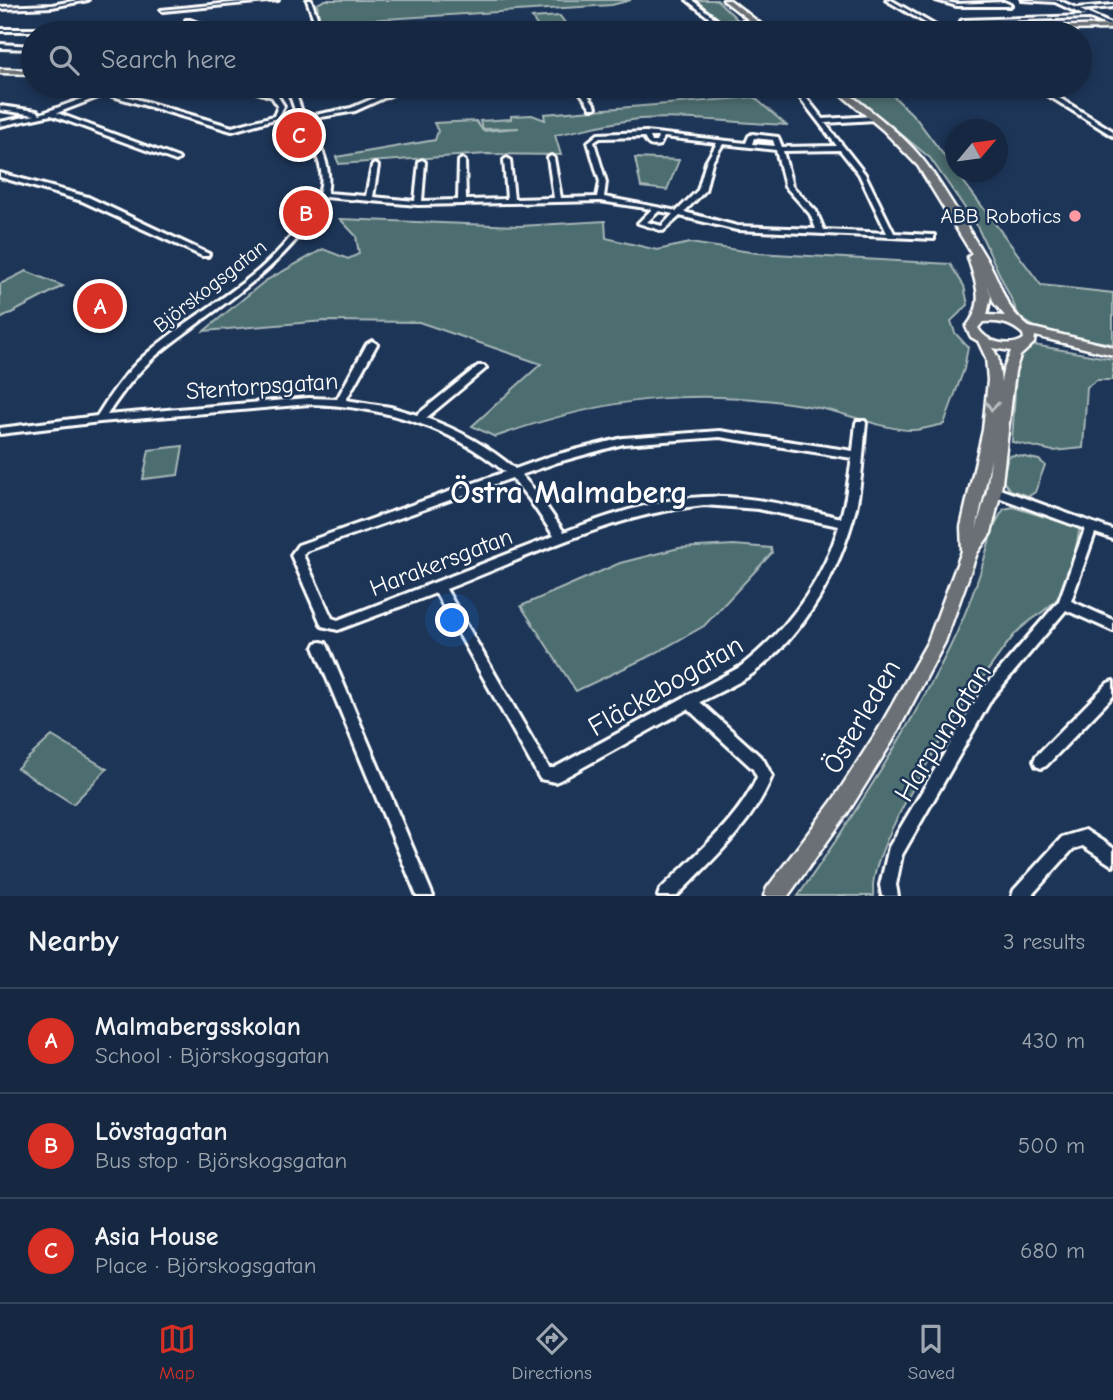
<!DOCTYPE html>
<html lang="en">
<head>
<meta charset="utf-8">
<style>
	:root { --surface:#162841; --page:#23344c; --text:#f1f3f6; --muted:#9ea6b1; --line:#35445a; --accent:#d93025 }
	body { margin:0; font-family:"Comic Neue",sans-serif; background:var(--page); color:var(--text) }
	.compass { position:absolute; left:945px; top:119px; width:63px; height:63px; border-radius:50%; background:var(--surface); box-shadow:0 4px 10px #0003; rotate:61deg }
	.you { position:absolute; left:453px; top:621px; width:24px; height:24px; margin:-18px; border:5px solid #fff; border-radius:50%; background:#1a73e8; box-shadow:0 0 0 10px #1a73e833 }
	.badge { display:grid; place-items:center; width:46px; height:46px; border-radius:50%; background:var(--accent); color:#fff; font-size:23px; font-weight:700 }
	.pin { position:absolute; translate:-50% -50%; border:4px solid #fff; box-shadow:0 2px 7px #0006 }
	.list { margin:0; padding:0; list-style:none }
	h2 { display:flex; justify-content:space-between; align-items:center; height:91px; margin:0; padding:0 28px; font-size:30px }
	h2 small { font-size:23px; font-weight:400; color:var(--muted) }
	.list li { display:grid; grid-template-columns:46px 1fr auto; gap:21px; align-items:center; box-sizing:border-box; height:105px; padding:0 28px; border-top:2px solid var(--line) }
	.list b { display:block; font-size:26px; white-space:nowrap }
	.list p { margin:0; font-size:23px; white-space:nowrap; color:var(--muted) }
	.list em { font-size:23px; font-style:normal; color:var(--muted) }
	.icon { flex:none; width:38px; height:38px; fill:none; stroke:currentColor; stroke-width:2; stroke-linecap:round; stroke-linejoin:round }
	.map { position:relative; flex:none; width:1113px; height:896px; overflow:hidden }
	.search { position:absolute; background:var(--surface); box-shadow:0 4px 10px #0003; left:21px; right:21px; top:21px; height:77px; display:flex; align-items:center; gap:18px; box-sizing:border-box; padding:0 24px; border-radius:38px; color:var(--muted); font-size:26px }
	.sheet { height:406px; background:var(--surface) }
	nav { display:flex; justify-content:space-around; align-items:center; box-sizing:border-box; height:98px; border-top:2px solid var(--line); background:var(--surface); font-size:19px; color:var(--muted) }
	nav a { display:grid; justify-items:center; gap:4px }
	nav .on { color:var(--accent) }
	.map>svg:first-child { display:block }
	.green { fill:#4d6e6f; stroke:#a6b6b7; stroke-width:2 }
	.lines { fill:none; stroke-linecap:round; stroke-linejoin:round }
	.minor-casing { stroke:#fff; stroke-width:6 }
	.major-casing { stroke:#fff; stroke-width:5 }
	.minor { fill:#1d3557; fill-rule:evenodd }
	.major { fill:#6b7074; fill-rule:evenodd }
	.oneway { stroke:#bcbfc0 }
	.poi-dot { fill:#ff9aa2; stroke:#1d3557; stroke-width:2.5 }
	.labels { text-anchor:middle; stroke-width:5; stroke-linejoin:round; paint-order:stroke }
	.far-poi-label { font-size:21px; fill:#fff; stroke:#1d3557; text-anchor:end }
	.far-street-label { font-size:21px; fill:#fff; stroke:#1d3557 }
	.street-label { font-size:24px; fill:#fff; stroke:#1d3557 }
	.near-street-label { font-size:28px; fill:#fff; stroke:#1d3557 }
	.district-label { font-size:32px; font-weight:bold; fill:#fff; stroke:#1d3557 }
</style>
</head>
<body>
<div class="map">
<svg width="1113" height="896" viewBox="0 0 1113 896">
	<rect width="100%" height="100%" fill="#1d3557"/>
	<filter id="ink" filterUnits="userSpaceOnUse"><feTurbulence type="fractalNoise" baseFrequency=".0143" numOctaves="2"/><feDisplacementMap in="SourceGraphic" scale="14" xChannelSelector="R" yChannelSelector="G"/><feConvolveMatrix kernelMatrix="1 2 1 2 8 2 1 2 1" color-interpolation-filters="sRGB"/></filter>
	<g filter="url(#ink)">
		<g class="green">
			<path d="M325 0H631L612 5 320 23 317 4Z"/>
			<path d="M690 0H717L738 20 719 22Z"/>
			<path d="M560 16 571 31 542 33 532 18Z"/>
			<path d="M843 86H883L915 117 1041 285 1113 293V344L1044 332 1020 318 976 224 930 158Z"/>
			<path d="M754 97 786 125C738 123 688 116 640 119 610 122 584 130 555 135L561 155 487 154 339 164 336 157 435 140 438 131 434 123 476 121 483 131 519 128 483 129 480 121 511 119V116L532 115 545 120 544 114Z"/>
			<path d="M635 158 679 160 667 190 641 187Z"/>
			<path d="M340 219 520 226 605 221 606 238 657 250 690 243 757 253 950 264 964 286 968 305 951 321 955 333 968 347 964 369 944 424C934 426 923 430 913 430 888 431 846 413 819 408 700 386 609 396 495 437L472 426 541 364 419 322 325 321 204 331 265 281 323 249 348 259 359 254 356 236Z"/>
			<path d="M26 271 63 286 0 319V284Z"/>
			<path d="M1034 345 1113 359V380H1097L1087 387 1083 448 1053 451 1012 442 1017 356Z"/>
			<path d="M183 446 178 475 143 479 149 450Z"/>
			<path d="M1015 455 1039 460 1045 465 1035 492 1029 496 1010 490 1001 479 1009 456Z"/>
			<path d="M1013 507 1080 528C1075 549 1071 583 1057 599 1046 612 1028 620 1016 633 984 671 861 852 874 896H798C853 817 906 735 949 649 960 627 970 602 978 579 987 555 989 530 1004 509Z"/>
			<path d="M734 545 771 548 772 553 704 626 652 655 576 691 521 606 620 563 679 548Z"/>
			<path d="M52 736 107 769 73 804 17 768Z"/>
		</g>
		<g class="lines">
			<defs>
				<g id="minor">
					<path d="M78 0H88L52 7 0 9V7L52 5Z"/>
					<path d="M261 0H278L163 11 161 10Z"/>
					<path d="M307 0H311L317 17 314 33H310L313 17Z"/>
					<path d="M687 0H692L721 23 755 21 757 22 596 33H574L576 32 716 23Z"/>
					<path d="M886 0H891L948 33H943Z"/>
					<path d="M936 0 957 4 1004 2 1011 5 1009 6H957Z"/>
					<path d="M1022 0H1058L1076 8 1113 5V7L1080 10 1113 25V28L1090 18 963 22 961 21 963 20 1085 16 1055 2Z"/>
					<path d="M186 20H190L225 33H219L186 22Z"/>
					<path d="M0 29H128L130 30 128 31H0Z"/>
					<path d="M0 44 33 46V49L0 48Z"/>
					<path d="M84 86C92 86 100 90 107 89 113 89 117 86 124 86L112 92 232 127 274 116 278 106 272 97 251 90V88L268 86 273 89 284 106 278 118 232 131 106 94 57 113 178 158 179 159 176 161 51 115 0 126V122L35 115 0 110V106L37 111 40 114 101 92Z"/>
					<path d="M285 86H291L294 91 301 86H307L296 95 304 117 351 108 403 86H410L355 111 305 120C319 143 333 165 327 193L366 196 372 166 375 164 378 166 373 197 415 201 419 162 422 160 425 162 422 201 458 200 459 161 462 159 465 161 466 200 507 199 504 160 507 158 510 160 514 199 554 198 548 158 551 156 554 158 561 198 597 197 600 182 588 142 598 134 646 132 746 143 749 136 752 134 778 137 782 147 837 146 791 86H797L823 119 875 116 878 118 875 120 825 123 865 174 894 233 931 235H934V239L737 230 680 216 663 231 638 223 652 209 600 201 418 205 325 197C296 253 246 288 197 324 180 337 162 349 147 364 131 380 119 397 107 415L309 398 337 399 367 344 372 341 377 344 346 400 390 407 417 415 478 366H484L486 368 484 370 426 418C459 430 488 446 515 469L551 456 623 438 720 431 853 451 856 423 857 421H865L866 423C863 451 862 481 856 508 840 571 805 635 752 674 736 685 717 693 700 702L763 759 772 776C753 824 713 859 677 896H658L660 890C692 857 739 820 757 777L753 769 688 709 560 780 555 782 540 779 436 593 338 630 322 626 291 555 298 545 505 472C449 425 381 406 309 404L100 422 0 434V428L97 416C110 395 124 374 143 357 179 325 222 301 259 270 275 256 289 240 302 223 310 212 319 199 321 185 325 158 306 139 297 116 293 105 291 95 285 86ZM644 137C648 146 651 147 660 145L664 137 717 143 706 162 698 190 677 211 604 197 606 182 594 142 600 138ZM650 137H658L656 142H652ZM754 138 773 140 775 146 752 144ZM723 144 776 150 785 186 810 214 816 229 737 226 684 212 705 191 712 162ZM840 150 859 174 887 233 824 230 816 211 792 186 783 151ZM659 211 673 214 662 226 647 222ZM720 437 852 458 846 497 841 518C797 507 750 495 704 497 656 499 609 515 564 532L537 493 521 475 558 462 623 444ZM512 478 529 499 554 536 338 620 332 618 303 555 306 551ZM704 505 758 509 839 526C822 583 787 630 740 667L554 768H549L446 589C531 556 613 514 704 505Z"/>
					<path d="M576 86H582L596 107 595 108H591Z"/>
					<path d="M1033 86H1040L1113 131V136Z"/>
					<path d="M0 173 88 197 209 254 208 256H202L82 201 0 177Z"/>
					<path d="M994 487 1113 530V539L1095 533 1071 601 1113 620V631L1066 610 992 698 902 855 896 885 898 896H882L880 885 889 847 982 690 1059 601 1085 529 990 494 988 491 990 488Z"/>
					<path d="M321 642 326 643 328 647 433 896H417L314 647 316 643Z"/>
					<path d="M1113 681V696L1046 766 1041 768 1036 766 1034 761 1036 756 1108 683Z"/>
					<path d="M1085 830 1113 848V866L1083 846 1073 849 1031 896H1012L1014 890 1062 837Z"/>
				</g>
				<g id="major">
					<path d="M723 0H730L766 28 780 33 762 30Z"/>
					<path d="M1113 25V29L900 33 903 31Z"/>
					<path d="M0 69 33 70V74L0 73Z"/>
					<path d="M831 86H839C869 110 904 134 927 165 949 196 970 232 990 265 1005 292 1002 305 1029 327L1113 347V355L1035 336 1034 343 1020 356 1015 371 1001 491 991 533 977 553 945 642 892 742 847 814 788 896H764L767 888 833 800 878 730 928 641 962 551 961 527 983 430 988 380 986 358 978 341 971 337 966 327C986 302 976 285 968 257L972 254 918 166 883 130ZM987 284 994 303 1005 316 987 315 991 296ZM983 322C1000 321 1010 323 1023 334L1024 339C1010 348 986 343 978 328ZM993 348 1011 351 1003 371 1001 382 998 358ZM991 459 987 491 976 530Z"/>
				</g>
			</defs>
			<use href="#minor" class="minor-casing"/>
			<use href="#major" class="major-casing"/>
			<use href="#minor" class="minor"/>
			<use href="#major" class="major"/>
		</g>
		<defs><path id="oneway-chevron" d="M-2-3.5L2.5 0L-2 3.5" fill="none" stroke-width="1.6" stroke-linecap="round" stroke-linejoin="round" transform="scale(1.75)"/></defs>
		<use class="oneway" href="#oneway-chevron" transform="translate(992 406) rotate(95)"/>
	</g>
	<circle class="poi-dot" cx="1075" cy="216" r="7"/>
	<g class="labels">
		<g class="far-poi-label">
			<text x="1061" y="223">ABB Robotics</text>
		</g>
		<g class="far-street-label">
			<text transform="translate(210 286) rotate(-38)" y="7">Björskogsgatan</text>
		</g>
		<g class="street-label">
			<text transform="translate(262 386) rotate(-4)" y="8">Stentorpsgatan</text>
			<text transform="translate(441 562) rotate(-21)" y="8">Harakersgatan</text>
		</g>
		<g class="near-street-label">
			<text transform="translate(665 685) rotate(-30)" y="10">Fläckebogatan</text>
			<text transform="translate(861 716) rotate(-60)" y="10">Österleden</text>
			<text transform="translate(942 732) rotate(-58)" y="10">Harpungatan</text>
		</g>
		<g class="district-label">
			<text x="569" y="503">Östra Malmaberg</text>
		</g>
	</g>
</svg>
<svg class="compass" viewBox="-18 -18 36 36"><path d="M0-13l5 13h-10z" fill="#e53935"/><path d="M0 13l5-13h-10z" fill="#9ea6b1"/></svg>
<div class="you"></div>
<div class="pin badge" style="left:100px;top:306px">A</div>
<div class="pin badge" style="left:306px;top:213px">B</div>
<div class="pin badge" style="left:299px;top:135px">C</div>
<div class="search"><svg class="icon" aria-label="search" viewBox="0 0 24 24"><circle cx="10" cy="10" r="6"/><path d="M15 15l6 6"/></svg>Search here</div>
</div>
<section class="sheet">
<h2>Nearby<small>3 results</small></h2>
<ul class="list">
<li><span class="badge">A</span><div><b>Malmabergsskolan</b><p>School · Björskogsgatan</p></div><em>430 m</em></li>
<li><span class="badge">B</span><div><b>Lövstagatan</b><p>Bus stop · Björskogsgatan</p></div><em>500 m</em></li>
<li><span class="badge">C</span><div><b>Asia House</b><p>Place · Björskogsgatan</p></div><em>680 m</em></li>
</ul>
</section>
<nav>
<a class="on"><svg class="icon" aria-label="map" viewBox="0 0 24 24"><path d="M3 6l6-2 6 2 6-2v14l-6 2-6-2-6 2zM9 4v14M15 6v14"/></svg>Map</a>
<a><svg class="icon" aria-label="directions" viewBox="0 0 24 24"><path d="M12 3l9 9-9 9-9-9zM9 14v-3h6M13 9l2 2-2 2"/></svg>Directions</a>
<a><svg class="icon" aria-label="saved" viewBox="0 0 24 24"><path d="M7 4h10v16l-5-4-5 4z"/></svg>Saved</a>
</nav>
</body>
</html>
